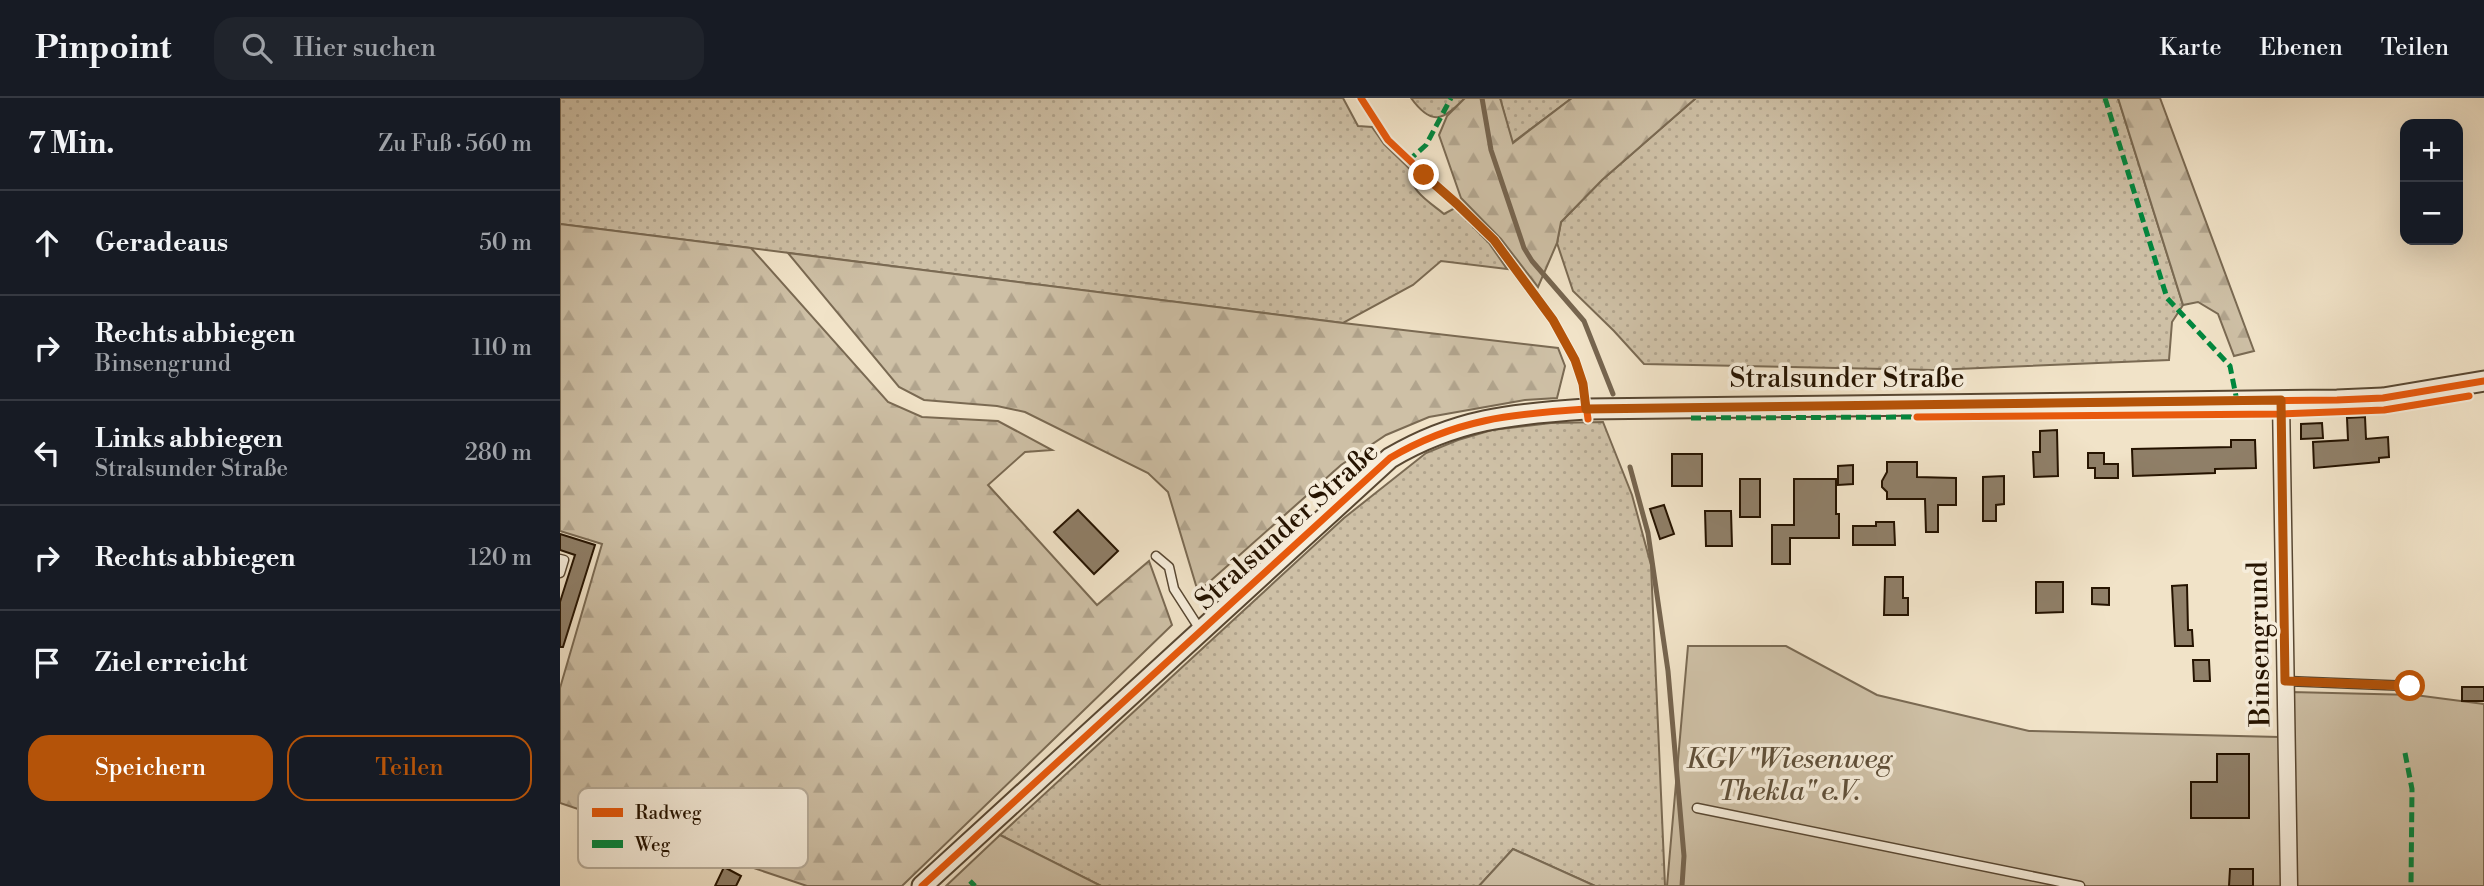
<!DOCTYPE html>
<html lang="de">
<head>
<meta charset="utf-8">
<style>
	:root { --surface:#171b24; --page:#20242c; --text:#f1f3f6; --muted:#9ea1a6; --line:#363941; --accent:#b45309 }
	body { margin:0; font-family:"Libre Bodoni",serif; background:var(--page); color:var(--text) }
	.controls { position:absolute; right:21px; top:21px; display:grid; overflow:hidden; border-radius:14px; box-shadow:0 7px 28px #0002 }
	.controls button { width:63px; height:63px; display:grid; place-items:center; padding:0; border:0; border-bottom:2px solid var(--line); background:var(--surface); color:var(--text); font:35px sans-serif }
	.stop { position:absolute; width:21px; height:21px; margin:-16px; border:5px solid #b45309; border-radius:50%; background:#fff }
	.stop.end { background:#b45309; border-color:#fff; box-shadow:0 2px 7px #0008 }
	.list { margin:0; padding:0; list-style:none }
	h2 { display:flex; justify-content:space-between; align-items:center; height:91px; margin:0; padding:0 28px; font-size:30px }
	h2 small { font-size:23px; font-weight:400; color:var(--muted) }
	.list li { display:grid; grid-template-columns:46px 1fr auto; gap:21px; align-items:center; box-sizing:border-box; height:105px; padding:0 28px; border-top:2px solid var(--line) }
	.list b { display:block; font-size:26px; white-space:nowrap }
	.list p { margin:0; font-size:23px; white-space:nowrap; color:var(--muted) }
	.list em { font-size:23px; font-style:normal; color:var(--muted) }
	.actions { display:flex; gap:14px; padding:21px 28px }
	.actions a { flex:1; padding:16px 0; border:2px solid var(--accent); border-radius:21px; text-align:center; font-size:24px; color:var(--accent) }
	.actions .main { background:var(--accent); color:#fff }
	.icon { flex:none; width:38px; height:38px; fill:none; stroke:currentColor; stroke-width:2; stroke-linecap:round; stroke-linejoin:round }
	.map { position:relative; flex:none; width:1924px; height:788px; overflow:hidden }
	header { display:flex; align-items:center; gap:42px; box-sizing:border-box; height:98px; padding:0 35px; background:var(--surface); border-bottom:2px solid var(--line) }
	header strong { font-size:33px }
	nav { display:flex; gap:38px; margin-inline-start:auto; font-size:24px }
	.search { width:490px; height:63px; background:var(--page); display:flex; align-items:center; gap:18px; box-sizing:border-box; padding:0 24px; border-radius:21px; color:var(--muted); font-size:26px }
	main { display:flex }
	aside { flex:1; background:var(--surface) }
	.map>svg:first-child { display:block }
	.grass { fill:url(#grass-dots); stroke:#7a6a53; stroke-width:2 }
	.forest { fill:url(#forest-firs); stroke:#7a6a53; stroke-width:2 }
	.green { fill:#cec0a6; stroke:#7a6a53; stroke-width:2 }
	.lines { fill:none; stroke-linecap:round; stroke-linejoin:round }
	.stream { stroke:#76654f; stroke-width:5 }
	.building { fill:#8f7f68; stroke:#251300; stroke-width:2 }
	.service-casing { stroke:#584732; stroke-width:11 }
	.minor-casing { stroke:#584732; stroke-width:19 }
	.tertiary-casing { stroke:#584732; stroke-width:23 }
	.service { stroke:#f6eddb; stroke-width:8 }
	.minor { stroke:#f6eddb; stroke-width:16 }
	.tertiary { stroke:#f6eddb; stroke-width:19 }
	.quiet { stroke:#00873e; stroke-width:5; stroke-dasharray:10 5; stroke-linecap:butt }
	.cycleway-casing { stroke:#f6eddb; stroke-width:11 }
	.cycleway { stroke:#e8590c; stroke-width:7 }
	.route { stroke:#b45309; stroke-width:9 }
	.labels { text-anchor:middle; stroke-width:7; stroke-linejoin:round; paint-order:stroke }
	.street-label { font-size:28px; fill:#251300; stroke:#f6eddb }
	.park-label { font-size:28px; font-style:italic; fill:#60503a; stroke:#f6eddb }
	.key { fill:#f6eddb; stroke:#b7ac99; stroke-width:2 }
	.key-label { font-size:19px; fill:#251300 }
</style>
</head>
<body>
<header>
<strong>Pinpoint</strong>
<div class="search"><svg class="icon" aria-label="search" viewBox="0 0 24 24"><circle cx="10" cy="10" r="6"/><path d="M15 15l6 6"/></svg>Hier suchen</div>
<nav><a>Karte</a><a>Ebenen</a><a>Teilen</a></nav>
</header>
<main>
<aside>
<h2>7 Min.<small>Zu Fuß · 560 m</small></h2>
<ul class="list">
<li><svg class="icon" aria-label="ahead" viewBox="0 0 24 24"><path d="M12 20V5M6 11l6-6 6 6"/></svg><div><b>Geradeaus</b></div><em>50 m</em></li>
<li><svg class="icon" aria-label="right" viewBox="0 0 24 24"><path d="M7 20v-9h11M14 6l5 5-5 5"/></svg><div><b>Rechts abbiegen</b><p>Binsengrund</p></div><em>110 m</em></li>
<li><svg class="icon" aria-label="left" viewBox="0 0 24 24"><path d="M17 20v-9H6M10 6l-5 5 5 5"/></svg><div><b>Links abbiegen</b><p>Stralsunder Straße</p></div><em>280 m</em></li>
<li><svg class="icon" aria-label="right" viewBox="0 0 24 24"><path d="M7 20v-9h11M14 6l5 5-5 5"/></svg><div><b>Rechts abbiegen</b></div><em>120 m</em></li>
<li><svg class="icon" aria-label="arrive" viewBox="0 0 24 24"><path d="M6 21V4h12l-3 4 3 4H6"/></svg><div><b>Ziel erreicht</b></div></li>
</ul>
<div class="actions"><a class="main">Speichern</a><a>Teilen</a></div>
</aside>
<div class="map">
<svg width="1924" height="788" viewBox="0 0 1924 788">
	<defs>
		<pattern id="grass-dots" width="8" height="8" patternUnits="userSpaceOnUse" patternTransform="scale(1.75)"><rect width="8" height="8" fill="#cec0a6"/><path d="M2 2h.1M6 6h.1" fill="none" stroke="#b1a48d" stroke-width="1.8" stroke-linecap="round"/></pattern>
		<pattern id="forest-firs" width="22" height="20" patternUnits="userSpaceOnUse" patternTransform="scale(1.75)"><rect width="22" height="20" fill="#cec0a6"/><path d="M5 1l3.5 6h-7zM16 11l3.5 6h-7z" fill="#b1a48d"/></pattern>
	</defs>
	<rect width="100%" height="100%" fill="#f1e3c8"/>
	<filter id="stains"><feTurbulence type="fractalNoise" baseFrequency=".00286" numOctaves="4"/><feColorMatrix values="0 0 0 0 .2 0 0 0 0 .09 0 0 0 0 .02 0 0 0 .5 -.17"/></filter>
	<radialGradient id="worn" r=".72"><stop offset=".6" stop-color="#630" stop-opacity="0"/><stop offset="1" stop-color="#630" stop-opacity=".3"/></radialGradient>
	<g class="grass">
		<path d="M0 0H783L798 28 812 29 824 46 853 74C847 92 871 105 884 116L895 110 929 145 947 171 881 163 853 187 783 225 0 126Z"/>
		<path d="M851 0H905C883 22 872 29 851 0Z"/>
		<path d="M940 0H1012L952 45Z"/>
		<path d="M1136 0H1558L1623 207 1612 224 1609 262 1373 272 1084 266 1054 233 1013 193 997 145 1001 124 1042 82Z"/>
		<path d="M1043 324 1072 397 1091 467 1105 788H1035L953 751 919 788H541L440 737 784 420 866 355 898 342 932 332 991 325Z"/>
	</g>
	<g class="forest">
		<path d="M905 0H940L953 45 1012 0H1136L1042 82 1001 124 997 145 978 189 941 141 901 100 879 37 887 18Z"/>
		<path d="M1558 0H1600L1694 253 1674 258 1658 216 1638 204 1623 207Z"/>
		<path d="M0 126 191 150 328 304 362 319 438 323 492 352 465 354 428 387 537 507 589 463 612 527 342 788H247L0 705V590L42 446 0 433Z"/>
		<path d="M228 155 783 225 998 250 1005 268 997 300 965 302 869 319 826 337 781 367 638 494 608 394 588 375 465 314 437 308 364 302 339 289Z"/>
	</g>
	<g class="green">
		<path d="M1128 548H1226L1317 597 1469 633 1719 639 1725 788H1107Z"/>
		<path d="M1731 594 1855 597 1924 606V788H1733Z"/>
		<path d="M440 737 541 788H386Z"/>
		<path d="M953 751 1035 788H919Z"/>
	</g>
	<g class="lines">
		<g class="stream">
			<path d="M922 0 931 52 964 150 972 163 1024 223 1053 296"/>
			<path d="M1070 369 1088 435 1108 573 1124 758 1122 788"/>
		</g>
	</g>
	<g class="building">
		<path d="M1805 319 1806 341 1828 339 1829 359 1819 360V364L1754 370 1753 344 1788 342 1787 320Z"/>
		<path d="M1762 325 1763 340 1741 341V326Z"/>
		<path d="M1497 332 1498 378 1474 379 1473 354H1480V333Z"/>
		<path d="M1671 342H1695L1696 370 1655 371V375L1573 378 1572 351 1671 349Z"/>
		<path d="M1528 355H1544V366H1558V380H1535V370H1528Z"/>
		<rect x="1112" y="356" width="30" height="32"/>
		<path d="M1327 364H1357V379L1396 380V407H1378V434H1366L1365 401H1327V394L1322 389V383L1327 374Z"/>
		<path d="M1293 367V386L1278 387V368Z"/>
		<path d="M1444 378V406L1436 407V423H1423V379Z"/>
		<rect x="1180" y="381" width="20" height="38"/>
		<path d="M1234 381H1276V416H1279V440H1230V466H1212V427H1234Z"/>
		<path d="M1104 407 1114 436 1100 441 1090 411Z"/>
		<path d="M518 412 558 453 534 476 494 434Z"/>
		<path d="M1145 413H1171L1172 448H1146Z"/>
		<path d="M1316 424H1334L1335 447H1293V428H1316Z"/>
		<path d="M0 436 35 447 3 549H0V504L15 457 0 452Z"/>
		<path d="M1325 479H1343V500H1348V517H1324Z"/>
		<path d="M1476 484H1503V514L1476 515Z"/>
		<path d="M1627 487 1628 532H1632L1633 548H1615L1612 488Z"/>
		<path d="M1532 490H1549V507L1532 506Z"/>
		<path d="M1633 562H1649L1650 583H1634Z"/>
		<rect x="1902" y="589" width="22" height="14"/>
		<path d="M1657 656H1689V720H1631V684H1657Z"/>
		<path d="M164 769 181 778 176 788H155Z"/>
		<path d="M1670 771H1693V788H1669Z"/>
	</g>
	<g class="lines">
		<defs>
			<g id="service">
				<path d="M596 458 609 469 614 491 641 533"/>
				<path d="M0 461 4 462 0 475"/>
				<path d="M1725 583 1849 588"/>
				<path d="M1137 710 1520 788"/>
			</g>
			<path id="minor" d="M1721 302 1729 788"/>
			<path id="tertiary" d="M362 788 830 360C896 321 952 316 1026 311L1777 302 1823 300 1924 283"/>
		</defs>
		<use href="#service" class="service-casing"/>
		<use href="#minor" class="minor-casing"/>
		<use href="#tertiary" class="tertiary-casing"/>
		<use href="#service" class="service"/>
		<use href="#minor" class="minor"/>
		<use href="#tertiary" class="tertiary"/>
		<g class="quiet">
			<path d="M1545 0 1607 200 1670 268 1677 303"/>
			<path d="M848 63 866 47 891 0"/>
			<path d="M1131 320 1362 319"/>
			<path d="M1845 655 1852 691 1851 788"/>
			<path d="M410 783 415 788"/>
		</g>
		<defs>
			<g id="cycleway">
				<path d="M801 0 828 42 934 142 993 222 1015 262 1023 286 1028 321"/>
				<path d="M1357 319 1721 316 1824 312 1909 298"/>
				<path d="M362 788 830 360C896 321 952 316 1026 311L1777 302 1823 300 1924 283"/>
			</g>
		</defs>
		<use href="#cycleway" class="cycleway-casing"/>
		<use href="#cycleway" class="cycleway"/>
	</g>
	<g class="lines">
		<path class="route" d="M864 77 897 106 934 142 993 222 1015 262 1023 286 1026 311 1721 302 1725 583 1850 588"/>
	</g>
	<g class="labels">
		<g class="street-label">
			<text x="1287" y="289">Stralsunder Straße</text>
			<text transform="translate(726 427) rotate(-42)" y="10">Stralsunder Straße</text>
			<text transform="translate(1698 546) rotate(-91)" y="10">Binsengrund</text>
		</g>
		<g class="park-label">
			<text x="1229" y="670">KGV "Wiesenweg<tspan x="1229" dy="32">Thekla" e.V.</tspan></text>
		</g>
	</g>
	<rect x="18" y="690" width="230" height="80" rx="10" class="key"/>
	<rect x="32" y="710" width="31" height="9" fill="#e8590c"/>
	<rect x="32" y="742" width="31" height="8" fill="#00873e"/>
	<g class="key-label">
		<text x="75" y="721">Radweg</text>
		<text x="75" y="753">Weg</text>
	</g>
	<rect width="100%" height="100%" filter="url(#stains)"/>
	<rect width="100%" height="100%" fill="url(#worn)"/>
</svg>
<div class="controls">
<button>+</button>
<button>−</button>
</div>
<div class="stop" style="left:1850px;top:588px"></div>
<div class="stop end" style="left:864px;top:77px"></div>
</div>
</main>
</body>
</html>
